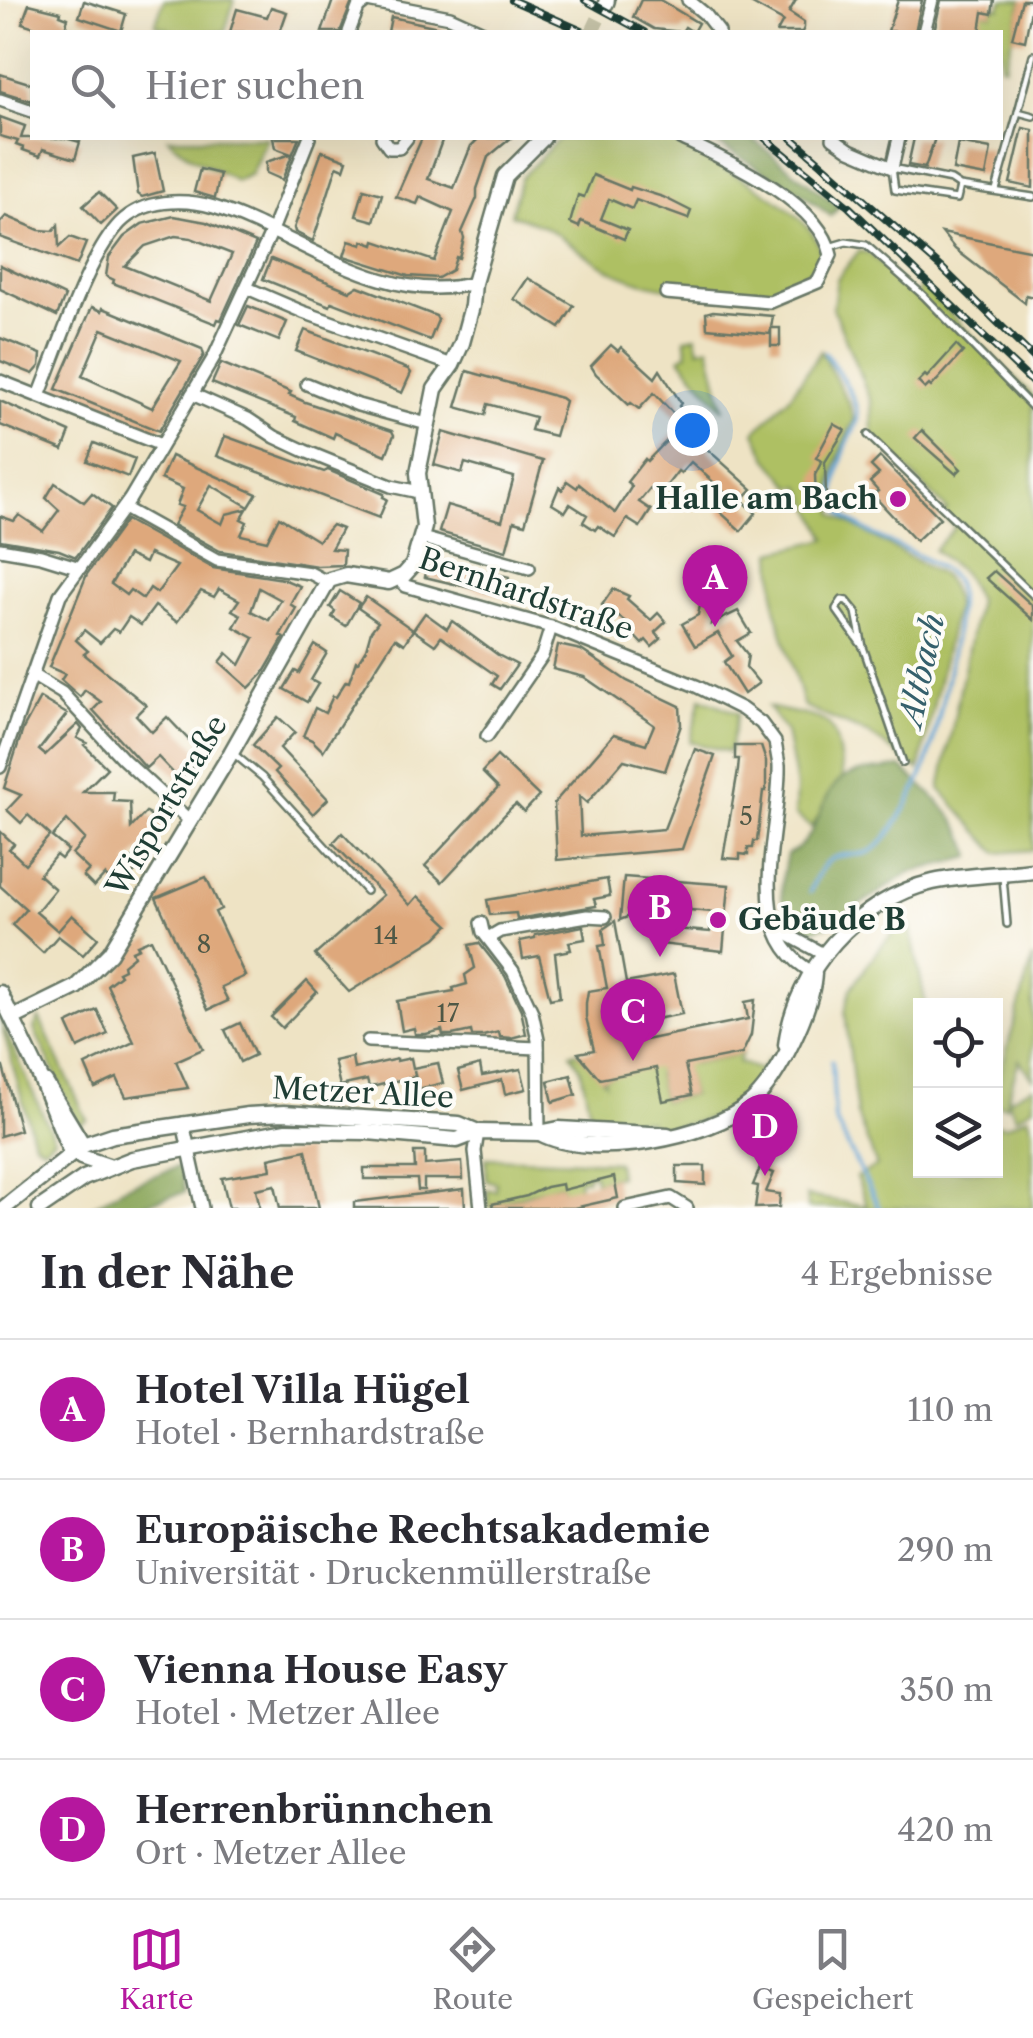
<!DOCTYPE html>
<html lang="de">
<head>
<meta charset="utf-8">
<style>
	:root { --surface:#fff; --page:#f7f7f7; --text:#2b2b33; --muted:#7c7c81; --line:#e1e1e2; --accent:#b5179e }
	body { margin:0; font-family:"Libre Caslon Text",serif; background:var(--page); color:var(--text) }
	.controls { position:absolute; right:30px; bottom:30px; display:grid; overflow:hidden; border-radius:0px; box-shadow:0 10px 40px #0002 }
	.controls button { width:90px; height:90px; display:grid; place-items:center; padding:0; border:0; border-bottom:2px solid var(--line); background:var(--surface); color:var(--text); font:50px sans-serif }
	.you { position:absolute; left:692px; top:430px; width:35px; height:35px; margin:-25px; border:8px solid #fff; border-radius:50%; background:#1a73e8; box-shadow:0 0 0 15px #1a73e833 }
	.badge { display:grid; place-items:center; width:65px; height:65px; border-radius:50%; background:var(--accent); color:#fff; font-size:32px; font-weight:700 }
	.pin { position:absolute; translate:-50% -82px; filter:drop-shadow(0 2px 5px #0008) }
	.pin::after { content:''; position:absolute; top:52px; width:35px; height:30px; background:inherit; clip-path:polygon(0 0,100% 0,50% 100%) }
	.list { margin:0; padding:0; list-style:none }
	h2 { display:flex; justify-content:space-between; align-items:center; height:130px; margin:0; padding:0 40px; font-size:42px }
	h2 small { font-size:32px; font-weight:400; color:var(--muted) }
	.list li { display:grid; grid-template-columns:65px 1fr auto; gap:30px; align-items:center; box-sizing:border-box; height:140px; padding:0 40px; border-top:2px solid var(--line) }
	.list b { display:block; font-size:38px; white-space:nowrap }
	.list p { margin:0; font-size:32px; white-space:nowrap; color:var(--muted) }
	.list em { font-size:32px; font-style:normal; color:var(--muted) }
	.icon { flex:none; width:55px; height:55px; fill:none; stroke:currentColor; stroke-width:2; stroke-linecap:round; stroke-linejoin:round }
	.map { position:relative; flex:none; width:1033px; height:1208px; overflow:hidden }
	.search { position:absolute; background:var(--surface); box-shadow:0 10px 40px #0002; left:30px; right:30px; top:30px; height:110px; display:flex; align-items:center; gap:25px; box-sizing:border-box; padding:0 35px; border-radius:0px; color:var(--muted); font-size:38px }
	.sheet { height:690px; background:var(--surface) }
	nav { display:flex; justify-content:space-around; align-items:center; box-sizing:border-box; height:140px; border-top:2px solid var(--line); background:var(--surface); font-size:28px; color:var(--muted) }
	nav a { display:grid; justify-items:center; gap:5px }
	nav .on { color:var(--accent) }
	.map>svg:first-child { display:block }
	.green { fill:#aec064; stroke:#667e4c; stroke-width:2.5 }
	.forest { fill:#8aa65a; stroke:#547247; stroke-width:2.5 }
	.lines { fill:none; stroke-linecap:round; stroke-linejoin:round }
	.stream { stroke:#5fa2d3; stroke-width:4 }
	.building { fill:#dea87c; fill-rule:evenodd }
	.tertiary-tunnel { stroke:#c5c2a7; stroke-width:14; stroke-dasharray:14 7; stroke-linecap:butt }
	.service-casing { stroke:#677766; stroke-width:10 }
	.minor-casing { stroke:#677766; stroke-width:16 }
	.tertiary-casing { stroke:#677766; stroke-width:19 }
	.service { stroke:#fff; stroke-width:5 }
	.minor { stroke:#fff; stroke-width:11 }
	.tertiary { stroke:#fff; stroke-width:14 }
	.rail-casing { stroke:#1f3d34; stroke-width:8 }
	.rail { stroke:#fdfcf7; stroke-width:4; stroke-dasharray:11; stroke-linecap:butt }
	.poi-dot { fill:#b5179e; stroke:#fdfcf7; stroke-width:4 }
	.labels { text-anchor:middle; stroke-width:8; stroke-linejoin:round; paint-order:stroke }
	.number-label { font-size:25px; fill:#4f5846 }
	.poi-label { font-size:30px; font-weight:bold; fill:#1f3d34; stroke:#fdfcf7; text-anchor:end }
	.street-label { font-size:30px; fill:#1f3d34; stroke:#fdfcf7 }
	.water-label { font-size:32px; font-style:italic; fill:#35606c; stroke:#fdfcf7 }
</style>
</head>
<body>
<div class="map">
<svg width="1033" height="1208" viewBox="0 0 1033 1208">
	<rect width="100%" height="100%" fill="#fdfcf7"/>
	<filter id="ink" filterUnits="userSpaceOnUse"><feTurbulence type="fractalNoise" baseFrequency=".01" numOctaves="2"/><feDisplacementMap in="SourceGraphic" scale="20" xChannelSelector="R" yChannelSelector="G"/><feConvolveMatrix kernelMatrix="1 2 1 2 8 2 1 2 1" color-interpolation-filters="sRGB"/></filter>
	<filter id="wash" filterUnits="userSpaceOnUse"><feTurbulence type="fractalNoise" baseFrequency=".0048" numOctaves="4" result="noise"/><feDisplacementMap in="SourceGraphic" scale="40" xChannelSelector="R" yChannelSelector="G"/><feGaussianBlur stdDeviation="2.25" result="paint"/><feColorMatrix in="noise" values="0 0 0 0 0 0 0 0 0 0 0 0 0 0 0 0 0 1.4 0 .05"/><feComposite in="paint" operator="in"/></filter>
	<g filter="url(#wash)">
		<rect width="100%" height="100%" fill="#eee3c4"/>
		<g class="green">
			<path d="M164 0H234L225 32H176L155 25Z"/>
			<path d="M1002 0H1022L1005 66 1001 65 1000 32H980V28L966 9 992 14 993 7 1000 8Z"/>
			<path d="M168 138H267L251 174 236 181C207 163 194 164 168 138Z"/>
			<path d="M559 138C584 138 646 132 667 138 678 141 690 150 701 156 732 172 832 221 820 264L772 298C718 292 653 295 605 267 567 245 559 227 511 215L520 179Z"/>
			<path d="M859 251 869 253 916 297 921 285 1033 396V850L997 853 940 789 978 600 963 573 934 550 955 527 942 514 947 510 872 433 871 402 833 308 837 279Z"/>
			<path d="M696 336 699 349 709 347 724 410 680 358 688 353 685 338Z"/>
			<path d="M821 351 849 404 854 420C841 448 824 485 835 515L941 575C952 585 954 594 955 609L919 770 869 734 804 707 775 607 773 552 827 539 801 486 792 487 767 457 755 432 790 396Z"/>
			<path d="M701 698 738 713 729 752 690 742Z"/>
			<path d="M768 707C832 722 834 710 843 779 828 794 825 811 811 827L795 815 796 786 786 732Z"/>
			<path d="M910 926 926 1005 920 1006V1170H996V1124L1006 1126 1028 1116 1033 1129V1208H808L806 1196 867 1206 856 1177 877 1166 857 1115 845 1012 851 989 875 954 897 928Z"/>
			<path d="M1033 957V1078L1019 1060 1007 1100 1033 1086V1107L1016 1117 1008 1102 1006 1106 996 1104V1088Z"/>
			<path d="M39 1018 87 1120 79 1125 34 1029Z"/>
			<path d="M0 1019 54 1139 44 1148 34 1142Z"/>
			<path d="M577 1052 605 1082 604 1078 659 1063 657 1074 663 1101 692 1095 682 1059 691 1064 742 1054 738 1062 761 1070 768 1059 773 1062C753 1111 700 1125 651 1130L650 1121 591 1118 581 1070 571 1053Z"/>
			<path d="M486 1158 617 1162 619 1176 595 1182 594 1174 587 1175V1179H578L580 1193 565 1197 561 1184 496 1203V1208H489L487 1189 496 1191V1183L486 1180Z"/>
		</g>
		<g class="forest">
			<path d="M708 138H751L839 207 831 216 801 193Z"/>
			<path d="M901 767C927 791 965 820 971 857L911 872 828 925 814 930C773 921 780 886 787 854 824 841 816 785 852 774 866 769 885 769 901 767Z"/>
			<path d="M180 1166 185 1192 131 1208H91L124 1187Z"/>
		</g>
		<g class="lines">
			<g class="stream">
				<path d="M810 892C833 829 856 873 883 841 898 825 917 788 925 768 935 740 968 602 955 581 938 556 856 536 839 509 830 496 840 463 845 449 847 440 855 430 857 421 860 400 836 369 825 353"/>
				<path d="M832 1061 835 1120 879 1208"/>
			</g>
		</g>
		<g id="blocks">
			<g class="building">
				<path d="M333 0H353L340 32H322Z"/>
				<path d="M641 0H660L698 23 693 32 685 27 682 32 654 29 633 17Z"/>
				<path d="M745 0H796L789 12 804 22V28L802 32H777L783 21Z"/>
				<path d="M898 0H922L915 32 888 31Z"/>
				<path d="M941 0H994L992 14 983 12 980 32H934Z"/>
				<path d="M1022 0H1033L1025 41 1012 38Z"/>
				<path d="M84 1 126 14 121 31 79 17Z"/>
				<path d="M29 4 61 12 60 15 68 18 64 32H50L22 23Z"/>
				<path d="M271 7 287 12 280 32H230L237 9 267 17Z"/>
				<path d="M391 17 443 28V32H388Z"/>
				<path d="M0 74 32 84V101L0 91Z"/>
				<path d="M0 117 25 126 21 138H65L80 142 75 159 43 149 40 156 23 150 24 148 16 145 18 141 0 136Z"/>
				<path d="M1023 128 1033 130V188L1010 183Z"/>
				<path d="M273 138H299L282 180 266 173V162L291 154 275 148Z"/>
				<path d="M422 138H443L428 179 454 188 471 146 479 138H511L488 157 477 189V198L462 232 464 238 459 258 456 257 452 270 438 278 408 276 344 256 349 241 362 245 363 241 374 245 375 241 434 261 453 212 420 197 417 204 396 197Z"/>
				<path d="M914 138H935L925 168 908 165Z"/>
				<path d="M958 143 991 149 986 176 953 170Z"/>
				<path d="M322 151 347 160 344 169 337 166 313 241 295 232 294 228Z"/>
				<path d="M155 153 163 191 142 197 138 194 133 158Z"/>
				<path d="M200 169 220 174 215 198 194 192Z"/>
				<path d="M593 175 630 190 631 187 663 197 691 211 688 219 636 200 632 209 609 199 601 219 628 230 624 239 581 221 579 227 570 223 578 195 584 197Z"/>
				<path d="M364 189 382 194 374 221 356 216Z"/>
				<path d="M99 192 117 210 101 225 83 206Z"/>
				<path d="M6 216 39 230 53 231 58 225 59 247 70 237 86 243 77 265 0 237V223Z"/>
				<path d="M174 216 206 222 256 243 221 320 218 319 216 324 113 283 114 280 106 276 109 257 124 237 142 224ZM175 236 191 238 232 254 211 301 125 266 145 246Z"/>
				<path d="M942 233 1033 251V297L1026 295 1025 303 955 249Z"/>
				<path d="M271 259 350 291 358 286 436 316 438 320 430 340 332 302 330 306 263 279Z"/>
				<path d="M0 265 65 296 57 316 0 289Z"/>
				<path d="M528 278 574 306 560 328 514 299Z"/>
				<path d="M248 306 287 322 279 341 239 325Z"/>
				<path d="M92 307 102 311 103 308 202 349 204 355 159 431 56 389ZM102 329 181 361 152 408 82 376Z"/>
				<path d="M713 311 773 316 771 328H780V346H771V329L770 334 707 328 706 313Z"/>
				<path d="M305 330 408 369 411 373 402 393 296 351Z"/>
				<path d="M0 338 41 354 40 366 33 374 0 361Z"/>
				<path d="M611 345 618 351 621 347 655 378 660 370 681 403 679 406 713 440 706 448 752 489 742 500 756 513 741 531 719 511 731 498 691 462 681 473 678 471 661 493 652 486 639 502 651 510 640 527 627 519 615 537 598 526 595 530 583 522 587 515 570 504 565 512 552 504 559 487 562 490 567 481 577 488 579 484 615 513 632 486 627 482 645 459 647 461 683 424 654 393 639 409 631 403 629 405 596 374 591 366Z"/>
				<path d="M956 345 963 352 931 387 929 385 925 389 918 382 925 375 927 377Z"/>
				<path d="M221 363 291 392 289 395 305 402 392 431 394 435 386 455 335 433 333 438 295 421 296 417 212 383Z"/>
				<path d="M467 371 561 398 565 401 555 436 531 430 535 417 488 404 485 415 456 407Z"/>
				<path d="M0 401 70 432 63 450 0 425Z"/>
				<path d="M834 424 845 430 825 462 826 496 816 497 815 475 822 461 816 458Z"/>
				<path d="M922 430 961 469 956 474 915 438Z"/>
				<path d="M443 432 543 461 525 524 514 521 506 551 439 532 447 505 502 521 514 477 465 463 462 473 434 465Z"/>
				<path d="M225 436 324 472 328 470 384 494 383 497 387 499 379 518 217 456Z"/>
				<path d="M94 443 135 459 128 477 87 461Z"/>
				<path d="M171 456 257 494 249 507 211 485 197 510 222 524 226 514 247 509 241 519 247 522 241 535 267 541 279 517 318 541 332 525 342 529 331 549 344 550 343 565 317 566 220 551 173 525 183 507 177 505 183 489 161 479Z"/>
				<path d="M880 457 940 518 916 541 873 495 878 491 870 482 879 474 871 466Z"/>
				<path d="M55 483 84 502 92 493 112 508 76 557 59 550 0 540V516L14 521 19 515 43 531 59 510 46 498Z"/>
				<path d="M126 520 213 568 283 579 300 586 290 604 296 608 280 636 284 638 263 674 249 688 220 662 227 653 240 665 254 638 234 627 241 615 232 610 239 600 219 589 214 597 201 591 177 622 155 606 141 625 129 617 119 632 113 629 100 643 84 630 76 640 88 651 84 654 146 705 136 715 152 732 167 717 204 756 180 780 158 757 146 768 93 710 101 702 85 690 80 697 61 680 65 674 49 667 87 574ZM149 554 177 566 157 593 150 588 143 599 130 590 126 595 111 584 128 555 145 563ZM259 588 281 600 269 620 251 611Z"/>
				<path d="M429 558 509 577 508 581 516 583 512 598 425 577Z"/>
				<path d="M994 571 1033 606V620L986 578Z"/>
				<path d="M705 581 718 584 711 624 738 611 751 633 737 641 748 655 746 667 759 683 744 694 724 662 732 656 718 633 695 646 682 624 698 615Z"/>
				<path d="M613 589 629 596 627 599 651 620 658 613 666 622 655 632 661 639 652 647 646 640 642 644 627 628 630 625 602 605Z"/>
				<path d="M340 591 359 603 346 626 332 617 335 611 330 607Z"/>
				<path d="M366 597 413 630 404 644 395 638 323 751 312 740 303 736 315 708 325 713 333 696 336 697 346 681 349 682 356 661 358 662 366 649 371 631 378 622 358 608Z"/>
				<path d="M425 613 447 629 452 621 498 655 517 665 500 689 492 684 497 676 441 637 435 645 413 630Z"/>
				<path d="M315 645 327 653 311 680 318 684 307 702 284 689 295 671 299 673Z"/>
				<path d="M558 645 581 650 627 681 680 706 681 725 665 771 624 760 587 803 579 796 581 836 664 829 695 749 715 756 682 849 557 860 554 803 614 734 646 744 654 725 584 677 553 669Z"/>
				<path d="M40 698 67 714 39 750 45 755 78 724 82 729 77 738 87 743 84 745 107 768 83 792H114L113 801 130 802 131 828 146 812 163 828 127 864 135 872 119 888 105 875 94 887 83 876 89 870 72 854 85 839 67 820 52 837 68 850 61 859 56 855 39 875 55 889 36 912 58 931 72 915 98 938 83 955 58 936 43 953 12 925 26 909 0 886V831L14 844 9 849 25 864 50 835 28 815 21 823 7 810 21 795 4 788 23 729Z"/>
				<path d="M278 717 295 732 280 748 328 799 313 814 275 772 278 769 253 745Z"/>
				<path d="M735 746H761L766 761V791H763L757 841H754L753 848H748V855L740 854V859L723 858 738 770 739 759H735Z"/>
				<path d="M497 756 539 796 524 812 516 804 511 808 442 882 425 866 498 788 482 772Z"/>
				<path d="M342 833 410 905 418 896 449 925 436 938 349 992 315 955 383 895 333 843Z"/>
				<path d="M206 877 221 909 215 912 245 976 221 987 228 1001 208 1010 156 898Z"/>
				<path d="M624 877 729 885 723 951 660 944 663 911 637 913 620 920ZM678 909 712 912 710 932 676 929Z"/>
				<path d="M607 879 610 896 594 899 596 906 517 919 516 913 490 915 487 900Z"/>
				<path d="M615 921 626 983 674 974 682 1014 635 1023 640 1041 748 1019 745 1002 755 1000 751 1035 742 1054 685 1065 692 1095 663 1101 656 1068 600 1079 578 1053 594 1050 586 1017V1003L588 991 607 988 599 946 605 945 603 929Z"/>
				<path d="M583 926 585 939 569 942 571 950 555 953 560 997 550 999 539 956 523 959 520 941 535 938V935Z"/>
				<path d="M151 939 203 1049 176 1061 188 1088 126 1097 117 1078 95 1088 85 1065 134 1042 107 985 120 975 118 972 124 969 123 965 134 956 132 951 139 948 137 945Z"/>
				<path d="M479 943 505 976 521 1010 526 1034 511 1038 500 1037 499 1032 483 1036H472L471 1031 452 1035H443L442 1030 426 1034H415L414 1028 402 1031 397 1001 454 991 453 988 467 984 465 975 475 968 469 945Z"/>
				<path d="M307 981 317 992 282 1028 271 1017Z"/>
				<path d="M97 1010 108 1034 78 1048 67 1024Z"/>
				<path d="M240 1023 255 1055 240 1062 225 1030Z"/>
				<path d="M352 1057 354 1069 397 1059V1061L411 1058 413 1068 438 1063 443 1083 418 1089 414 1070 415 1076 376 1086 369 1087 367 1080 340 1086 334 1061Z"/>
				<path d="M480 1065 482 1076 521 1069 526 1089 505 1094 502 1080 463 1090 458 1071Z"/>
				<path d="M3 1067 20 1130 0 1136V1068Z"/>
				<path d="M571 1075 576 1095 553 1102 548 1081Z"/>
				<path d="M306 1150 319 1208H280L275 1185 256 1189 260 1208H229L222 1178 271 1170 269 1158Z"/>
				<path d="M414 1152H425V1165L462 1162 463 1179H424V1190H418L417 1179H364V1168H415Z"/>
				<path d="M677 1166H705V1185L677 1183Z"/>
				<path d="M760 1168 774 1173 766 1192 780 1194 779 1207 755 1208 758 1186 753 1185Z"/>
				<path d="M614 1177 618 1198 574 1208H493L492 1204 527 1196 546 1187 562 1184 563 1190Z"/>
				<path d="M464 1189 465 1208H354V1202Z"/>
			</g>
		</g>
	</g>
	<g filter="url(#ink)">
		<use href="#blocks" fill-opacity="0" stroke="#677766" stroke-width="2.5"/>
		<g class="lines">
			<path class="tertiary-tunnel" d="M592 32 606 3"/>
			<defs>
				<g id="service">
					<path d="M1018 112 1033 55"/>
					<path d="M960 186 957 199 895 190 892 168 951 180 960 186 1033 197"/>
					<path d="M996 190 1018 112 1033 116"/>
					<path d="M829 247 846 242 866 245 924 296 1033 408"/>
					<path d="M868 435 1033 595"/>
					<path d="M863 647 836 609 842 600 847 601 856 612 863 647 903 763"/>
					<path d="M234 754 262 777 366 891"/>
					<path d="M1003 877 1007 924"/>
				</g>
				<g id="minor">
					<path d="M688 0 705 14 719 32"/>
					<path d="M349 32 358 8 367 1 450 17 483 32"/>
					<path d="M924 32 932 0"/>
					<path d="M0 100 32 111"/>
					<path d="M382 138 389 148H399L407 138"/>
					<path d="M833 138 850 150 892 168 899 138"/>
					<path d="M247 288 303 312 452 365"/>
					<path d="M666 293 770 302 818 282 831 255C820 201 726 160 680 138"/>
					<path d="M0 381 161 445"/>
					<path d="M307 384 358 405 427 424"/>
					<path d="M192 394 248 419 275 437 305 451 391 486 419 492"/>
					<path d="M39 396C58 350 87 257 120 223 144 199 183 198 214 207 297 233 382 308 474 283"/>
					<path d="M124 508 217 560 310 573 327 582"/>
					<path d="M422 538 529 568"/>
					<path d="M0 549 41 556 80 568"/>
					<path d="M399 579 406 586 551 627 696 686 742 709 761 723 775 742 779 765C781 831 739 934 814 973"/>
					<path d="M32 675 62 693 123 759 190 821"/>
					<path d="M487 736 542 656 551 627"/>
					<path d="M0 767 60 595 130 499 214 357 271 233 309 138"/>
					<path d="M481 923 483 932 513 971 532 1012 538 1040 539 1133"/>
					<path d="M777 929 825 955"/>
					<path d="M488 938 500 931 587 916 605 917"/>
					<path d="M368 1041 538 1048"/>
					<path d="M183 1123 202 1208"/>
					<path d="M478 1132 475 1151 481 1208"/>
					<path d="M625 1208 671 1198 687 1208"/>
				</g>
				<g id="tertiary">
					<path d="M606 3 607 0"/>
					<path d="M0 993 39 1074 68 1146 81 1157 108 1166"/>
					<path d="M13 1018 76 987 110 953 231 753 329 580 346 575 389 582 404 575 413 565 424 527 418 473 435 389 452 365 462 343 472 306 474 283 505 176 543 138"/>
					<path d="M786 1045C795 970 858 899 933 882 965 875 1000 875 1033 871"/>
					<path d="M45 1082 83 1145"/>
					<path d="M540 1133C590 1160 709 1139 752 1102 778 1079 813 1007 814 973"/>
					<path d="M4 1208 83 1145 113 1135 248 1115 284 1113 459 1124 478 1132"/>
					<path d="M40 1208 84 1178 132 1159 286 1131 368 1132 457 1140 478 1132 539 1133 559 1129 668 1135"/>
				</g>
			</defs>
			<use href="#service" class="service-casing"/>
			<use href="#minor" class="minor-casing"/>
			<use href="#tertiary" class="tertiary-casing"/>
			<use href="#service" class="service"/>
			<use href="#minor" class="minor"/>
			<use href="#tertiary" class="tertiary"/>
			<defs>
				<g id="rail">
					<path d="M512 0 584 32"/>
					<path d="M585 0 644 32"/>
					<path d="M765 138 849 207 1033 383"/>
					<path d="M792 138 942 268 1033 357"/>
				</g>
			</defs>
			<use href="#rail" class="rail-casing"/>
			<use href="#rail" class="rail"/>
		</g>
	</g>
	<g class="poi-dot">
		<circle cx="898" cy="499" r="10"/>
		<circle cx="718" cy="920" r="10"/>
	</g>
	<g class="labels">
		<g class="number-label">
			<text x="746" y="825">5</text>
			<text x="386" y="944">14</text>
			<text x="204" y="953">8</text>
			<text x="448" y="1022">17</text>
		</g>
		<g class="poi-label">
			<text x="878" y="509">Halle am Bach</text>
			<text x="738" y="930" text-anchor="start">Gebäude B</text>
		</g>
		<g class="street-label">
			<text transform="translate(526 594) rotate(19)" y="10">Bernhardstraße</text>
			<text transform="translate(167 806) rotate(-59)" y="10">Wisportstraße</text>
			<text transform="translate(363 1093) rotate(3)" y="10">Metzer Allee</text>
		</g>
		<g class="water-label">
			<text transform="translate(922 670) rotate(-78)" y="11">Altbach</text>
		</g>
	</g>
</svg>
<div class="controls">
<button><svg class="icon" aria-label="locate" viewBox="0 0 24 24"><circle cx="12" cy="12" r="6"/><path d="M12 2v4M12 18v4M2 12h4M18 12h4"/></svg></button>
<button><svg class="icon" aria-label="layers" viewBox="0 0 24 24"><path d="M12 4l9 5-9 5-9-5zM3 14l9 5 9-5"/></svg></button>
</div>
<div class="you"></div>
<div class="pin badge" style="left:715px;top:627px">A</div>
<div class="pin badge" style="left:660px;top:957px">B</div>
<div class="pin badge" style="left:633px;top:1061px">C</div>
<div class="pin badge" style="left:765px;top:1176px">D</div>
<div class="search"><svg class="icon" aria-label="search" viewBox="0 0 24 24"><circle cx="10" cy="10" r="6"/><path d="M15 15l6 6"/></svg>Hier suchen</div>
</div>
<section class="sheet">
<h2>In der Nähe<small>4 Ergebnisse</small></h2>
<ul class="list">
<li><span class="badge">A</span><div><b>Hotel Villa Hügel</b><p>Hotel · Bernhardstraße</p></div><em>110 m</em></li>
<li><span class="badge">B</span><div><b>Europäische Rechtsakademie</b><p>Universität · Druckenmüllerstraße</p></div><em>290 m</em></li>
<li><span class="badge">C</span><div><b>Vienna House Easy</b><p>Hotel · Metzer Allee</p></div><em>350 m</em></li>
<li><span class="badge">D</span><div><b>Herrenbrünnchen</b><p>Ort · Metzer Allee</p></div><em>420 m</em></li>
</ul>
</section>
<nav>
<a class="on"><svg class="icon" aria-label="map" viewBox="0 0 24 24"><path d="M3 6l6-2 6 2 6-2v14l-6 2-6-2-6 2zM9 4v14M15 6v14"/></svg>Karte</a>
<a><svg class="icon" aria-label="directions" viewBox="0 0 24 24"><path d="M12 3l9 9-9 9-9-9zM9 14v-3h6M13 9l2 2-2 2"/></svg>Route</a>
<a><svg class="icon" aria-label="saved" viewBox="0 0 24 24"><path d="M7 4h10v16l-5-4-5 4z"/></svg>Gespeichert</a>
</nav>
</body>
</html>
